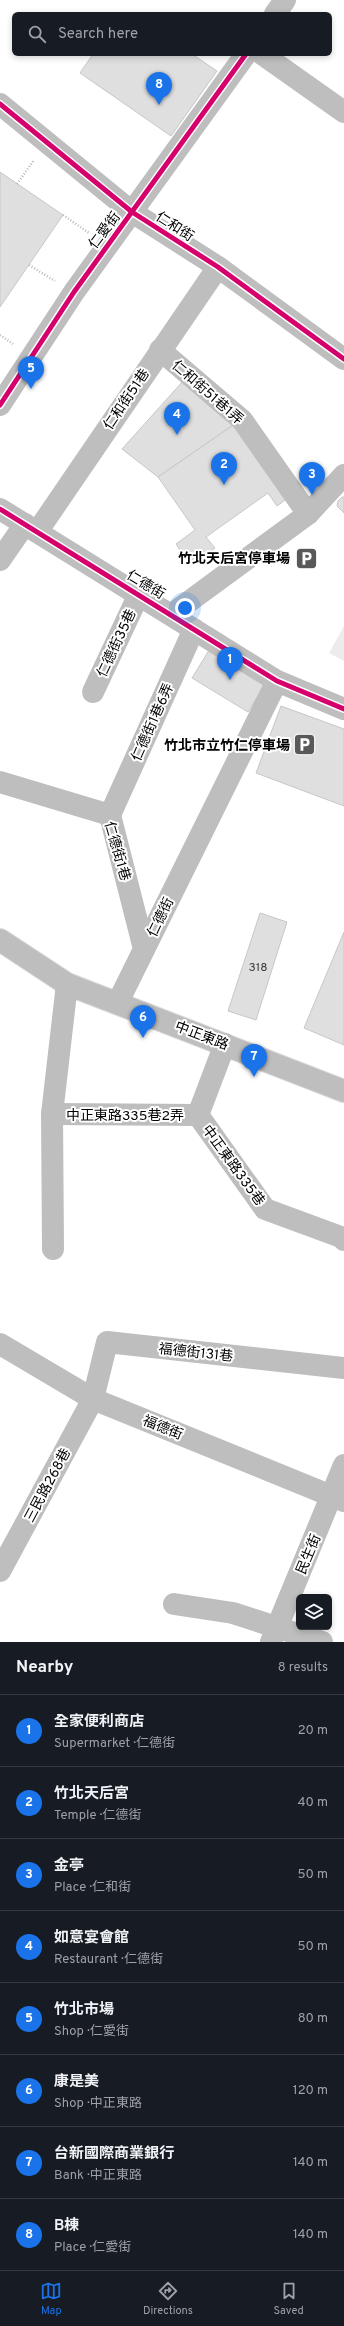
<!DOCTYPE html>
<html lang="en">
<head>
<meta charset="utf-8">
<style>
	:root { --surface:#171b24; --page:#20242c; --text:#f1f3f6; --muted:#9ea1a6; --line:#363941; --accent:#1a73e8 }
	body { margin:0; font-family:Overpass,"Noto Sans TC",sans-serif; background:var(--page); color:var(--text) }
	.controls { position:absolute; right:12px; bottom:12px; display:grid; overflow:hidden; border-radius:6px; box-shadow:0 2px 6px #0003 }
	.controls button { width:36px; height:36px; display:grid; place-items:center; padding:0; border:0; border-bottom:1px solid var(--line); background:var(--surface); color:var(--text); font:20px sans-serif }
	.you { position:absolute; left:185px; top:608px; width:14px; height:14px; margin:-10px; border:3px solid #fff; border-radius:50%; background:#1a73e8; box-shadow:0 0 0 6px #1a73e833 }
	.badge { display:grid; place-items:center; width:26px; height:26px; border-radius:50%; background:var(--accent); color:#fff; font-size:13px; font-weight:700 }
	.pin { position:absolute; translate:-50% -33px; filter:drop-shadow(0 1px 2px #0008) }
	.pin::after { content:''; position:absolute; top:21px; width:14px; height:12px; background:inherit; clip-path:polygon(0 0,100% 0,50% 100%) }
	.list { margin:0; padding:0; list-style:none }
	h2 { display:flex; justify-content:space-between; align-items:center; height:52px; margin:0; padding:0 16px; font-size:17px }
	h2 small { font-size:13px; font-weight:400; color:var(--muted) }
	.list li { display:grid; grid-template-columns:26px 1fr auto; gap:12px; align-items:center; box-sizing:border-box; height:72px; padding:0 16px; border-top:1px solid var(--line) }
	.list b { display:block; font-size:15px; white-space:nowrap }
	.list p { margin:0; font-size:13px; white-space:nowrap; color:var(--muted) }
	.list em { font-size:13px; font-style:normal; color:var(--muted) }
	.icon { flex:none; width:22px; height:22px; fill:none; stroke:currentColor; stroke-width:2; stroke-linecap:round; stroke-linejoin:round }
	.map { position:relative; flex:none; width:344px; height:1642px; overflow:hidden }
	.search { position:absolute; background:var(--surface); box-shadow:0 2px 6px #0003; left:12px; right:12px; top:12px; height:44px; display:flex; align-items:center; gap:10px; box-sizing:border-box; padding:0 14px; border-radius:6px; color:var(--muted); font-size:15px }
	.sheet { height:628px; background:var(--surface) }
	nav { display:flex; justify-content:space-around; align-items:center; box-sizing:border-box; height:56px; border-top:1px solid var(--line); background:var(--surface); font-size:11px; color:var(--muted) }
	nav a { display:grid; justify-items:center; gap:2px }
	nav .on { color:var(--accent) }
	.map>svg:first-child { display:block }
	.green { fill:#ececec }
	.building { fill:#dfdfdf; stroke:#c7c7c7 }
	.lines { fill:none; stroke-linecap:round; stroke-linejoin:round }
	.major-casing { stroke:#dbdbdb; stroke-width:24 }
	.path { stroke:#b9b9b9; stroke-width:2.5; stroke-dasharray:1 2; stroke-linecap:butt }
	.minor { stroke:#bebebe; stroke-width:22 }
	.major { stroke:#bebebe; stroke-width:22 }
	.cycleway-casing { stroke:#fff; stroke-width:8 }
	.cycleway { stroke:#d6006c; stroke-width:5 }
	.labels { text-anchor:middle; stroke-width:4; stroke-linejoin:round; paint-order:stroke }
	.number-label { font-size:12px; fill:#383838 }
	.street-label { font-size:14px; fill:#000; stroke:#fff }
	.poi-label { font-size:14px; font-weight:bold; fill:#000; stroke:#fff; text-anchor:end }
</style>
</head>
<body>
<div class="map">
<svg width="344" height="1642" viewBox="0 0 344 1642">
	<rect width="100%" height="100%" fill="#fff"/>
	<path class="green" d="M344 626V661L329 653Z"/>
	<g class="building">
		<path d="M93 54H192L217 71 171 136 80 73Z"/>
		<path d="M0 172 63 215 0 307Z"/>
		<path d="M184 380 239 421 158 477 122 449Z"/>
		<path d="M239 421 292 495 277 506 268 493 206 537 215 548 190 565 176 544 195 530 158 477Z"/>
		<path d="M342 497H344V513L337 506 338 501Z"/>
		<path d="M211 647 267 681 248 712 192 678Z"/>
		<path d="M281 706 344 729V806L256 773Z"/>
		<path d="M260 913 287 922 256 1020 228 1011Z"/>
		<path d="M344 932V1045L304 1028Z"/>
	</g>
	<g class="lines">
		<defs>
			<path id="major" d="M0 940 67 984 344 1091"/>
		</defs>
		<use href="#major" class="major-casing"/>
		<g class="path">
			<path d="M17 184 34 160"/>
			<path d="M63 215 89 233"/>
			<path d="M29 265 55 281"/>
			<path d="M0 335 13 344"/>
		</g>
		<g class="minor">
			<path d="M275 14 285 0"/>
			<path d="M262 54 344 112"/>
			<path d="M0 104 132 212 218 267 344 359"/>
			<path d="M160 350 242 420 308 514"/>
			<path d="M0 405 74 292 246 54"/>
			<path d="M0 509 277 681 344 709"/>
			<path d="M37 532 218 267"/>
			<path d="M0 560 25 524"/>
			<path d="M172 614 308 514 344 475"/>
			<path d="M93 692 139 594"/>
			<path d="M0 782 110 815 144 949"/>
			<path d="M110 815 194 629"/>
			<path d="M118 1002 277 681"/>
			<path d="M225 1044 198 1115 265 1209 341 1237 344 1240"/>
			<path d="M52 1114 198 1115"/>
			<path d="M53 1249 52 1114 67 984"/>
			<path d="M0 1344 93 1399 344 1501"/>
			<path d="M0 1571 93 1399 107 1342 344 1368"/>
			<path d="M174 1604 233 1613 322 1642"/>
			<path d="M271 1642 344 1465"/>
		</g>
		<use href="#major" class="major"/>
		<defs>
			<g id="cycleway">
				<path d="M0 104 132 212 218 267 344 359"/>
				<path d="M0 405 74 292 246 54"/>
				<path d="M0 509 277 681 344 709"/>
			</g>
		</defs>
		<use href="#cycleway" class="cycleway-casing"/>
		<use href="#cycleway" class="cycleway"/>
	</g>
	<defs>
		<symbol id="parking-square" viewBox="-11 -11 22 22"><rect x="-9" y="-9" width="18" height="18" rx="4" fill="#595959" stroke="#fff"/><path d="M-3.5-5.5H1a3.5 3.5 0 0 1 0 7H-1V5.5H-3.5ZM-1-3.4V-.6H.8a1.4 1.4 0 0 0 0-2.8Z" fill="#fff"/></symbol>
	</defs>
	<g fill-rule="evenodd">
		<use href="#parking-square" x="294" y="546" width="25" height="25"/>
		<use href="#parking-square" x="292" y="732" width="25" height="25"/>
	</g>
	<g class="labels">
		<g class="number-label">
			<text x="258" y="971">318</text>
		</g>
		<g class="street-label">
			<text transform="translate(175 226) rotate(33)" y="5">仁和街</text>
			<text transform="translate(104 230) rotate(-53)" y="5">仁愛街</text>
			<text transform="translate(208 392) rotate(41)" y="5">仁和街51巷1弄</text>
			<text transform="translate(126 399) rotate(-56)" y="5">仁和街51巷</text>
			<text transform="translate(146 584) rotate(31)" y="5">仁德街</text>
			<text transform="translate(116 643) rotate(-65)" y="5">仁德街35巷</text>
			<text transform="translate(152 722) rotate(-66)" y="5">仁德街1巷6弄</text>
			<text transform="translate(118 851) rotate(74)" y="5">仁德街1巷</text>
			<text transform="translate(160 917) rotate(-64)" y="5">仁德街</text>
			<text transform="translate(202 1035) rotate(21)" y="5">中正東路</text>
			<text x="125" y="1120">中正東路335巷2弄</text>
			<text transform="translate(234 1165) rotate(54)" y="5">中正東路335巷</text>
			<text transform="translate(196 1352) rotate(6)" y="5">福德街131巷</text>
			<text transform="translate(163 1427) rotate(22)" y="5">福德街</text>
			<text transform="translate(47 1485) rotate(-62)" y="5">三民路268巷</text>
			<text transform="translate(308 1554) rotate(-67)" y="5">民生街</text>
		</g>
		<g class="poi-label">
			<text x="290" y="563">竹北天后宮停車場</text>
			<text x="290" y="750">竹北市立竹仁停車場</text>
		</g>
	</g>
</svg>
<div class="controls">
<button><svg class="icon" aria-label="layers" viewBox="0 0 24 24"><path d="M12 4l9 5-9 5-9-5zM3 14l9 5 9-5"/></svg></button>
</div>
<div class="you"></div>
<div class="pin badge" style="left:230px;top:680px">1</div>
<div class="pin badge" style="left:224px;top:485px">2</div>
<div class="pin badge" style="left:312px;top:495px">3</div>
<div class="pin badge" style="left:177px;top:435px">4</div>
<div class="pin badge" style="left:31px;top:389px">5</div>
<div class="pin badge" style="left:143px;top:1038px">6</div>
<div class="pin badge" style="left:254px;top:1077px">7</div>
<div class="pin badge" style="left:159px;top:105px">8</div>
<div class="search"><svg class="icon" aria-label="search" viewBox="0 0 24 24"><circle cx="10" cy="10" r="6"/><path d="M15 15l6 6"/></svg>Search here</div>
</div>
<section class="sheet">
<h2>Nearby<small>8 results</small></h2>
<ul class="list">
<li><span class="badge">1</span><div><b>全家便利商店</b><p>Supermarket · 仁德街</p></div><em>20 m</em></li>
<li><span class="badge">2</span><div><b>竹北天后宮</b><p>Temple · 仁德街</p></div><em>40 m</em></li>
<li><span class="badge">3</span><div><b>金亭</b><p>Place · 仁和街</p></div><em>50 m</em></li>
<li><span class="badge">4</span><div><b>如意宴會館</b><p>Restaurant · 仁德街</p></div><em>50 m</em></li>
<li><span class="badge">5</span><div><b>竹北市場</b><p>Shop · 仁愛街</p></div><em>80 m</em></li>
<li><span class="badge">6</span><div><b>康是美</b><p>Shop · 中正東路</p></div><em>120 m</em></li>
<li><span class="badge">7</span><div><b>台新國際商業銀行</b><p>Bank · 中正東路</p></div><em>140 m</em></li>
<li><span class="badge">8</span><div><b>B棟</b><p>Place · 仁愛街</p></div><em>140 m</em></li>
</ul>
</section>
<nav>
<a class="on"><svg class="icon" aria-label="map" viewBox="0 0 24 24"><path d="M3 6l6-2 6 2 6-2v14l-6 2-6-2-6 2zM9 4v14M15 6v14"/></svg>Map</a>
<a><svg class="icon" aria-label="directions" viewBox="0 0 24 24"><path d="M12 3l9 9-9 9-9-9zM9 14v-3h6M13 9l2 2-2 2"/></svg>Directions</a>
<a><svg class="icon" aria-label="saved" viewBox="0 0 24 24"><path d="M7 4h10v16l-5-4-5 4z"/></svg>Saved</a>
</nav>
</body>
</html>
